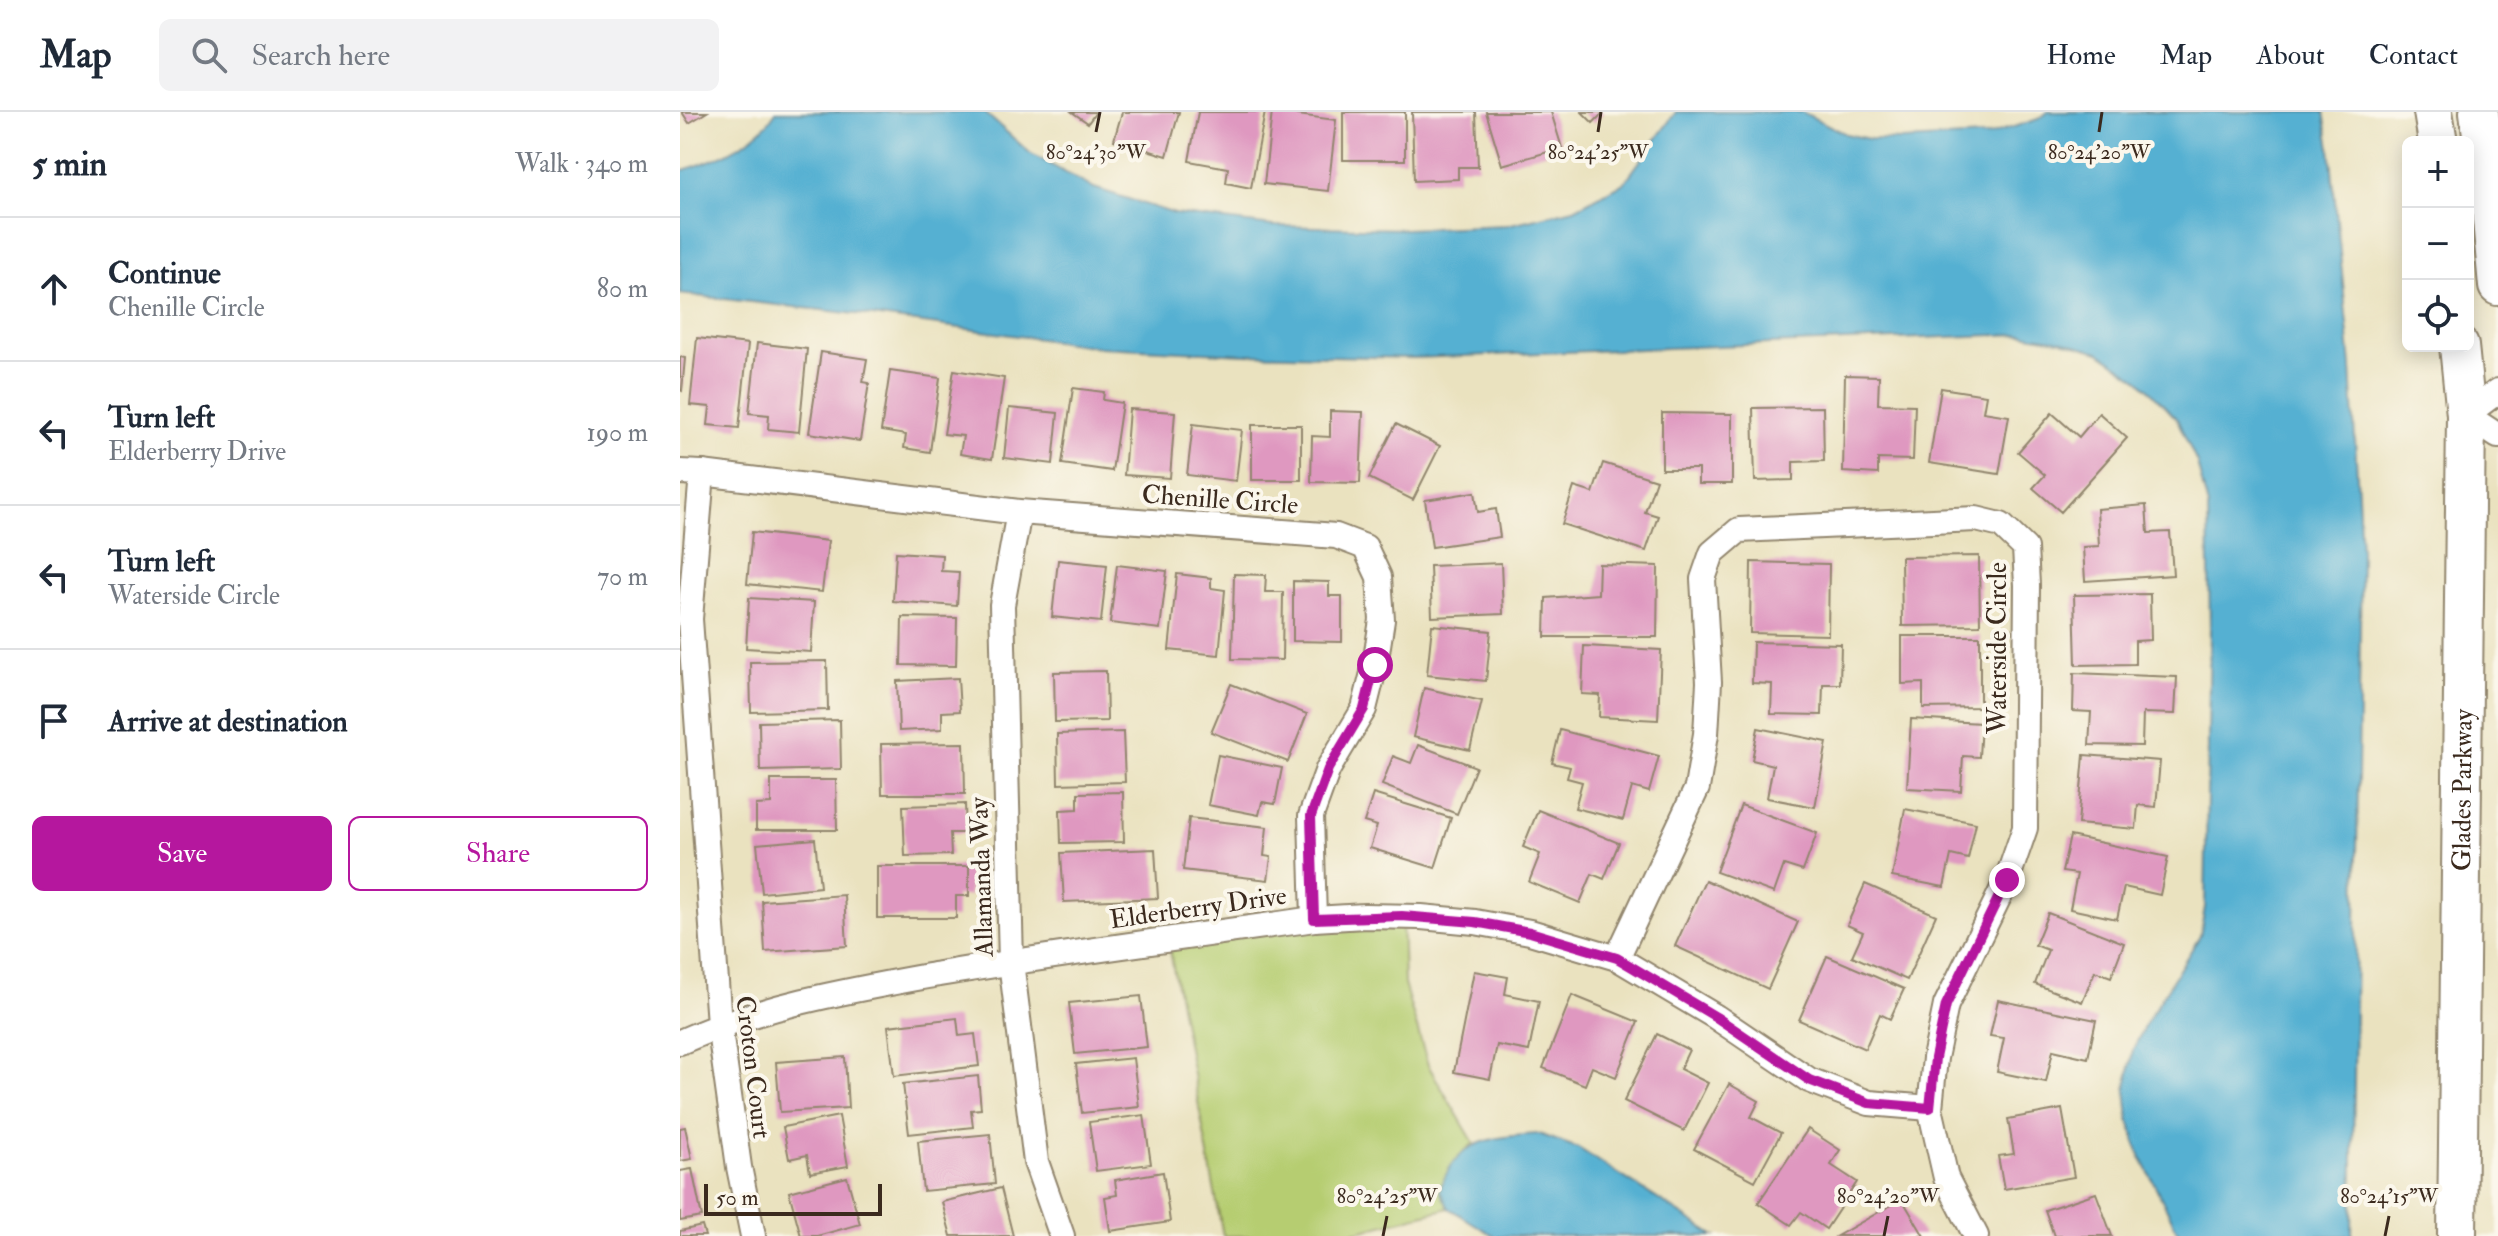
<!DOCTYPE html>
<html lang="en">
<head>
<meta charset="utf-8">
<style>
	:root { --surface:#fff; --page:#f2f2f3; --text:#1f2937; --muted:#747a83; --line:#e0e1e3; --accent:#b5179e }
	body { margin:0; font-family:"IM FELL Double Pica",serif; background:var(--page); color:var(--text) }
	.controls { position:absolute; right:24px; top:24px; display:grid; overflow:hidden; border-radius:12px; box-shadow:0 4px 20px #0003 }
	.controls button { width:72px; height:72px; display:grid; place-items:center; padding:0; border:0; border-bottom:2px solid var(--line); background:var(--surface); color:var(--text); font:40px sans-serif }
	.scale { position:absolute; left:24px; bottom:20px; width:178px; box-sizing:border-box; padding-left:8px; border:4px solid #3b2a1e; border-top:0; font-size:22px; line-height:28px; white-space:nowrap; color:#3b2a1e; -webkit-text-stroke:6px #fbf7ec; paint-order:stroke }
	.stop { position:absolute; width:24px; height:24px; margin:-18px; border:6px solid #b5179e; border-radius:50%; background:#fff }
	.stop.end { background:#b5179e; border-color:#fff; box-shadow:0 2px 8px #0008 }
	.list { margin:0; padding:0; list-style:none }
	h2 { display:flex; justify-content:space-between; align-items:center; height:104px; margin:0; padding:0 32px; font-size:34px }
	h2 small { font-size:26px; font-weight:400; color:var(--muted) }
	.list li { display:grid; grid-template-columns:52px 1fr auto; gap:24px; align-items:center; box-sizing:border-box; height:144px; padding:0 32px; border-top:2px solid var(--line) }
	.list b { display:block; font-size:30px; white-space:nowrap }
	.list p { margin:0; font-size:26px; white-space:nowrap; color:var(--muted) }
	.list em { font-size:26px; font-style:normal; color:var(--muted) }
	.actions { display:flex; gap:16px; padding:24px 32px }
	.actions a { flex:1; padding:18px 0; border:2px solid var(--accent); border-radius:12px; text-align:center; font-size:28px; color:var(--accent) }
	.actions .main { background:var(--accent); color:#fff }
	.icon { flex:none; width:44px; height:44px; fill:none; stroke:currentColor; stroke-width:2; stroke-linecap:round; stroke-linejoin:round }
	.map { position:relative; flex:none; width:1818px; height:1124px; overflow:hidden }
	header { display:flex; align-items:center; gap:48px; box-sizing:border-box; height:112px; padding:0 40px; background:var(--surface); border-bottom:2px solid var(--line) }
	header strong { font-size:38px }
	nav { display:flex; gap:44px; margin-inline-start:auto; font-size:28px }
	.search { width:560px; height:72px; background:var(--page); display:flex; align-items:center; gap:20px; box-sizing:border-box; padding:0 28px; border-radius:12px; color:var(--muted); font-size:30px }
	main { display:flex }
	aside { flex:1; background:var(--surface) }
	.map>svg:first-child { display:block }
	.green { fill:#b6cd71; stroke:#787c48; stroke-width:2 }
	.water { fill:#55b0d2; stroke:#486d78; stroke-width:2 }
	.building { fill:#df98c0 }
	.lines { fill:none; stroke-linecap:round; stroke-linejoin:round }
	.street-casing { stroke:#92866e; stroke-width:28 }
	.primary-casing { stroke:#92866e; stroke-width:42 }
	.street { stroke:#fff; stroke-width:24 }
	.primary { stroke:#fff; stroke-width:38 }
	.route { stroke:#b5179e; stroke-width:10 }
	.ticks { fill:none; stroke:#3b2a1e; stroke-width:3 }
	.labels { text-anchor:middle; stroke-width:8; stroke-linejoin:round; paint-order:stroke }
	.street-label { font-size:26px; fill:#3b2a1e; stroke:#fbf7ec }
	.ticks-label { font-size:20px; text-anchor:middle; fill:#3b2a1e; stroke:#fbf7ec; stroke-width:8; stroke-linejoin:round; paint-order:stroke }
</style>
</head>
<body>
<header>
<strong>Map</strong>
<div class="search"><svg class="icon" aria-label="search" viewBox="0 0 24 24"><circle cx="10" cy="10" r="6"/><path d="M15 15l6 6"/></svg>Search here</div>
<nav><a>Home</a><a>Map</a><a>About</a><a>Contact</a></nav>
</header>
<main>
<aside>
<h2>5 min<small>Walk · 340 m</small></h2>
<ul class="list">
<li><svg class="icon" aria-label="ahead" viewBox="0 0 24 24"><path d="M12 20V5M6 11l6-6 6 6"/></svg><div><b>Continue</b><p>Chenille Circle</p></div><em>80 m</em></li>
<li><svg class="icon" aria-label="left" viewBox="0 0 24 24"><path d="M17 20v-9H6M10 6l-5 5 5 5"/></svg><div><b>Turn left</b><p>Elderberry Drive</p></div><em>190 m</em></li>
<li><svg class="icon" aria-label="left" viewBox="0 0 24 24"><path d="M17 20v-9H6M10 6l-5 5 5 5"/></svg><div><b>Turn left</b><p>Waterside Circle</p></div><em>70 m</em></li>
<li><svg class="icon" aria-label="arrive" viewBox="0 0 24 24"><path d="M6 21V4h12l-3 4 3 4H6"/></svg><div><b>Arrive at destination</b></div></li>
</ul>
<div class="actions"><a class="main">Save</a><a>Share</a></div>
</aside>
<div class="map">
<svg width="1818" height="1124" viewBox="0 0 1818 1124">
	<rect width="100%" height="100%" fill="#fbf7ec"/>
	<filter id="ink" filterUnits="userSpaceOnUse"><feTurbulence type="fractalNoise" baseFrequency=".0125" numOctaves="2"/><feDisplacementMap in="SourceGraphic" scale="16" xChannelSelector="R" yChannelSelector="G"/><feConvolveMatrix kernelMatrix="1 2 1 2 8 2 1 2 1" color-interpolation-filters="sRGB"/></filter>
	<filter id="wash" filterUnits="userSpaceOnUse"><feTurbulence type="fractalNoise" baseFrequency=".006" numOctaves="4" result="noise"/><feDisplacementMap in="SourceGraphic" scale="32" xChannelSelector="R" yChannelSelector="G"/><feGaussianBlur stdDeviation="1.8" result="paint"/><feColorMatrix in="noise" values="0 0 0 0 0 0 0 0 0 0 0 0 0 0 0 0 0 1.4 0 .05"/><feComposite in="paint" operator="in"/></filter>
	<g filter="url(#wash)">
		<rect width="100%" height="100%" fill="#eae2bf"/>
		<path class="green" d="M722 804 724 872 748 953 794 1031 779 1044 760 1079 769 1096 659 1124H543L488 828Z"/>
		<g class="water">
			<path d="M96 0H304L350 41 411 75 495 102 593 114 725 117 827 113 894 97 944 71 996 0H1122L1166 22 1189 27 1222 28 1306 24 1358 7 1368 0H1644L1650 36 1671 254 1681 438 1672 1124H1500L1460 1043 1449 1008 1446 976 1453 938 1466 911 1520 824 1525 795 1530 516 1528 395 1517 351 1497 307 1461 269 1419 240 1379 228 1342 222 733 246 565 242 419 235 185 203 0 182V59C34 49 76 32 96 0Z"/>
			<path d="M859 1022 898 1036 1035 1124H814L769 1096 760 1079C774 1027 813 1025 859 1022Z"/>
		</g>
		<g id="blocks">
			<g class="building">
				<path d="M2 0H27L9 11Z"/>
				<path d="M392 0H416L408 11Z"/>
				<path d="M442 0H499L487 44 434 28Z"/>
				<path d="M518 0H585L571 76 546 71 548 56 509 49Z"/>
				<path d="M592 0H618L617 3 656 8 648 79 584 72Z"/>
				<rect x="663" y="0" width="62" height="48"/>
				<path d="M732 0H796L798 55H778V67L734 69Z"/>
				<path d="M806 0H871L882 36 822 53Z"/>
				<path d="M902 0H924L913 11Z"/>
				<path d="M17 226 68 232 59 316 28 313 30 295 10 293Z"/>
				<path d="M77 231 127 237 119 320 88 317 89 303 69 301Z"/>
				<path d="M141 240 187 247 183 270 189 271 180 329 129 321Z"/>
				<path d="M0 245 5 246 2 279 0 278Z"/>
				<path d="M274 258 324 266 312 347 280 342 283 324 264 322Z"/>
				<path d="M210 259 260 266 250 340 224 336 226 323 201 319Z"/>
				<path d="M1165 263 1199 264 1198 292 1235 293 1233 348 1198 347V362L1163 360Z"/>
				<path d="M393 276 424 280 423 288 442 291 432 359 382 352Z"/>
				<path d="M1261 276 1306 283 1303 300 1329 304 1319 362 1249 351Z"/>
				<path d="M1143 295 1144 349 1113 350V368L1075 369 1073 296Z"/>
				<path d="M329 296 378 301 373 352 324 346Z"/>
				<path d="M449 297 495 300 490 366 444 363Z"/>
				<path d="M650 299 683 300 680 371 631 370 632 324 650 325Z"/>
				<path d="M982 301 1052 302V372H1018V357H982Z"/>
				<path d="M1372 301 1399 325 1419 301 1447 326 1381 400 1353 376 1365 363 1338 340Z"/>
				<path d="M513 312 562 318 556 369 507 363Z"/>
				<path d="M716 312 760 334 733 388 689 366Z"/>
				<rect x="572" y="313" width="49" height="55"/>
				<path d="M923 351 976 368 965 400 978 404 966 439 882 412 894 375 913 381Z"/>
				<path d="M795 380 798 400 816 397 820 425 752 435 745 388Z"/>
				<path d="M1466 393 1468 421 1490 420 1493 463 1405 469 1403 435 1419 434 1417 397Z"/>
				<path d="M72 420 148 429 142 480 67 472Z"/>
				<path d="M216 440 262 443 261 459 279 460 277 494 213 489Z"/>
				<path d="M1299 444 1300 513 1222 514 1221 445Z"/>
				<path d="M378 448 427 453 421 510 372 505Z"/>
				<path d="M1071 450 1149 452 1148 523 1070 521Z"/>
				<path d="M821 451 823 502 752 505 750 454Z"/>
				<path d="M919 452 978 454 977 525H865L866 486 918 482Z"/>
				<path d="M437 453 487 459 480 517 430 511Z"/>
				<path d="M497 462 531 466V476L545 478 539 543 489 538Z"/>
				<path d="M554 462 586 463 585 480H603L602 548 552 547Z"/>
				<path d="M613 469 649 470V484H662V530L613 529Z"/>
				<path d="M1470 482 1471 528 1455 529V552L1396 553 1394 483Z"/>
				<path d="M69 486 134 490 131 540 66 536Z"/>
				<path d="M222 505 277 506 276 554 221 553Z"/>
				<path d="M752 513 811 519 806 569 747 563Z"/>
				<path d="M1222 524H1300V595L1243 596V571L1222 572Z"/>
				<path d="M1073 530 1161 532 1160 572H1143L1142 603 1091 602 1092 572 1072 571Z"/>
				<path d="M904 534 981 538 978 608 919 605 920 583 902 582Z"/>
				<path d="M147 549 148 598 71 600 70 550Z"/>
				<path d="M426 559 427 609 375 610 374 560Z"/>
				<path d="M1394 561 1497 565 1495 602 1463 601 1462 634 1409 633 1411 600 1393 599Z"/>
				<path d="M278 566 280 599 262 600V617L219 619 217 569Z"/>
				<path d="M551 572 627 602 608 650 531 620Z"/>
				<path d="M744 576 802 589 790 638 733 625Z"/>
				<path d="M1231 607 1301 611 1299 645 1283 644 1281 679 1227 676Z"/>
				<path d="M160 608 161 657 80 659 79 610Z"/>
				<path d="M1078 616 1147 630 1135 695 1087 686 1093 653 1072 648Z"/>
				<path d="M880 618 979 644 969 680 952 675 943 708 895 696 902 670 887 666 890 655 872 651Z"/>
				<path d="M443 620 445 670 378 672 377 622Z"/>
				<path d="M284 631 285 682H202L201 632Z"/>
				<path d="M738 633 796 655 777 702 702 673 713 644 731 651Z"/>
				<path d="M538 643 602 656 595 692 582 690 579 703 528 693Z"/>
				<path d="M1404 643 1480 649 1476 695 1458 693 1456 717 1398 712Z"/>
				<path d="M91 668H156L157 718H76V693L91 692Z"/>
				<path d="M443 680 444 730 381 731 380 698 398 697V681Z"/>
				<path d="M693 682 771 706 755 756 690 736 697 714 684 710Z"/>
				<path d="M285 692 286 721H270L271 743 225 744 223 694Z"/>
				<path d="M1061 693 1137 721 1123 759 1104 753 1094 781 1036 760Z"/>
				<path d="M1225 697 1296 711 1288 747 1271 743 1264 775 1212 765Z"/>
				<path d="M858 698 939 731 924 767 912 762 900 791 849 770 860 742 843 735Z"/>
				<path d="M509 706 587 715 584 744 591 745 588 768 503 758Z"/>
				<path d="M1390 724 1488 745 1480 783 1444 775 1437 807 1390 797 1397 762 1382 760Z"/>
				<path d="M135 727 140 775 82 781 77 732Z"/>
				<path d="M475 737 478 786 384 790 381 741Z"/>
				<path d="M197 754H289V784H276V806H197Z"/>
				<path d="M1025 768 1118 810 1088 877 995 834Z"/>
				<path d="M1185 772 1256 803 1227 868 1172 844 1183 820 1167 813Z"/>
				<path d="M164 783 167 834 85 840 82 789Z"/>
				<path d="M1368 801 1444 831 1431 865 1415 859 1402 890 1355 872 1368 838 1355 833Z"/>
				<path d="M1147 844 1224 877 1210 907 1200 902 1185 937 1119 908Z"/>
				<path d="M794 859 828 865 825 882 859 889 849 939 817 933 810 967 774 960Z"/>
				<path d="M892 883 958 910 936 965 912 955 905 973 863 956Z"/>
				<path d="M461 884 467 935 395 942 389 891Z"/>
				<path d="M1318 888 1416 908 1408 946 1373 938 1366 970 1317 960 1324 926 1310 924Z"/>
				<path d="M277 906 279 924 295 922 299 954 214 964 208 914Z"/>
				<path d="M977 922 1009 938 1000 957 1028 971 1004 1019 944 989Z"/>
				<path d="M165 945 168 996 100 1000 96 950Z"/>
				<path d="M453 946 459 995 402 1001 396 952Z"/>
				<path d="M298 964 301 997 291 998 293 1015 229 1022 223 972Z"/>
				<path d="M1049 972 1079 989 1071 1005 1101 1021 1075 1069 1014 1037Z"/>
				<path d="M1382 997 1394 1065 1324 1077 1318 1044 1334 1042 1328 1007Z"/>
				<path d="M464 1003 471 1052 416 1059 409 1010Z"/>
				<path d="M159 1004 168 1054 130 1061 127 1043 109 1047 103 1015Z"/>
				<path d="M5 1015 12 1047 0 1049V1016Z"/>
				<path d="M1128 1017 1160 1038 1151 1053 1177 1070 1146 1117 1121 1100 1111 1113 1078 1091Z"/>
				<path d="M310 1022 315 1072 243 1079 238 1029Z"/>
				<path d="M12 1057 22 1105 0 1109V1059Z"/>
				<path d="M483 1060 490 1110 430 1119 425 1085 437 1083 435 1068Z"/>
				<path d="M167 1065 180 1112 137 1124H121L109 1080Z"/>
				<path d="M321 1076 333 1124H271L262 1090Z"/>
				<path d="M1416 1081 1432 1124H1374L1365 1098Z"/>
				<path d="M1222 1087 1244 1124H1157Z"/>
				<path d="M22 1114 25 1124H0V1119Z"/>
			</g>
		</g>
	</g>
	<g filter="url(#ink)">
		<use href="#blocks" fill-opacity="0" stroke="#92866e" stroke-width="2"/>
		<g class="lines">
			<defs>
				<g id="street">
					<path d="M1818 279 1786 303 1818 324"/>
					<path d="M0 360 22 361 339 400 656 424 685 435 699 465 702 508 695 553 684 597 648 657 631 704 634 807"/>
					<path d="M22 361 10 507 39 912 59 1055 73 1124"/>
					<path d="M339 400 322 493 331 850 356 1050 382 1124"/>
					<path d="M937 846 1017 676 1026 622 1029 570 1023 467 1032 441 1059 418 1296 407 1321 413 1345 436 1347 473 1345 716 1327 768 1266 893 1255 946 1250 996 1266 1066 1296 1124"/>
					<path d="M0 930C83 893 171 878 259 862 384 841 509 825 634 807L685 804 741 805 795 810 850 820 937 846 1036 905 1129 968 1189 991 1250 996"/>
				</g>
				<g id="primary">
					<path d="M1753 0 1758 30"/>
					<path d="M1799 0 1809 74 1818 174"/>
					<path id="s1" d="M1777 1124 1786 303 1779 234"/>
				</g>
			</defs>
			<use href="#street" class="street-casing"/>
			<use href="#primary" class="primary-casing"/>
			<use href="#street" class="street"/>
			<use href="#primary" class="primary"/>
		</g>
	</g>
	<g class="lines" filter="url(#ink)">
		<path class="route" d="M695 553 684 597 648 657 631 704 634 807 722 804 795 810 850 820 937 846 1036 905 1129 968 1189 991 1250 996 1255 946 1266 893 1327 768"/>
	</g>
	<path class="ticks" d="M416 20 420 0M918 20 921 0M1419 20 1422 0M703 1124 707 1104M1204 1124 1208 1104M1705 1124 1709 1104"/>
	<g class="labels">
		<g class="street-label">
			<text transform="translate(540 387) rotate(4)" y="9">Chenille Circle</text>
			<text transform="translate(1317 536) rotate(-90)" y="9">Waterside Circle</text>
			<text dy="9" stroke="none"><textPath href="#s1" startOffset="446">Glades Parkway</textPath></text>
			<text transform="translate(301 765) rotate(-92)" y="9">Allamanda Way</text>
			<text transform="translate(518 795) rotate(-8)" y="9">Elderberry Drive</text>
			<text transform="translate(74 955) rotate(83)" y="9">Croton Court</text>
		</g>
	</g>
	<g class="ticks-label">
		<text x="416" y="47">80°24'30"W</text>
		<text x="918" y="47">80°24'25"W</text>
		<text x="1419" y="47">80°24'20"W</text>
		<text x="707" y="1091">80°24'25"W</text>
		<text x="1208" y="1091">80°24'20"W</text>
		<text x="1709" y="1091">80°24'15"W</text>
	</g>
</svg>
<div class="controls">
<button>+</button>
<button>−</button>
<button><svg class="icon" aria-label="locate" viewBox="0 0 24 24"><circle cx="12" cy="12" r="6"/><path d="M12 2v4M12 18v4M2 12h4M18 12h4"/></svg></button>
</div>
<div class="scale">50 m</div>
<div class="stop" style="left:695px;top:553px"></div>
<div class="stop end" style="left:1327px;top:768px"></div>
</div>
</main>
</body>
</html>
